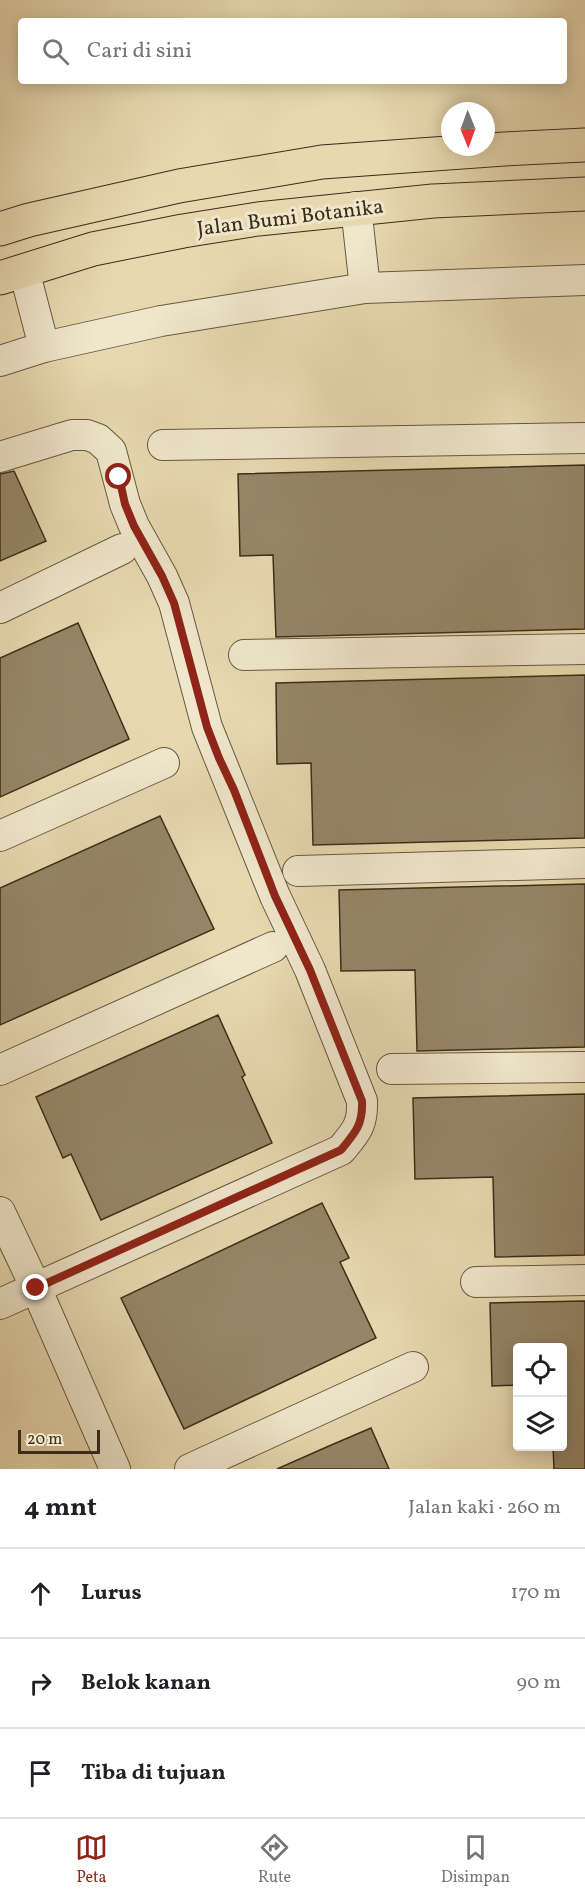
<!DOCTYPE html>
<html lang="id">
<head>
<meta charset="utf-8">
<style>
	:root { --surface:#fff; --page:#f6f6f6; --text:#202124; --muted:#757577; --line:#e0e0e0; --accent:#8f2418 }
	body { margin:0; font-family:Vollkorn,serif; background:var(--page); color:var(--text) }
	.controls { position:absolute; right:18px; bottom:18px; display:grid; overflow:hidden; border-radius:6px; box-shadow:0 3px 15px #0003 }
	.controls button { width:54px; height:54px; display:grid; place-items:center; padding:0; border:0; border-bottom:2px solid var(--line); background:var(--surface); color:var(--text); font:30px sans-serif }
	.compass { position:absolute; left:441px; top:102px; width:54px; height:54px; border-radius:50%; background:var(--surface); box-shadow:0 3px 15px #0003; rotate:179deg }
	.scale { position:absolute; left:18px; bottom:15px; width:82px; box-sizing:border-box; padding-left:6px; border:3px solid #3c2d1a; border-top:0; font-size:16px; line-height:21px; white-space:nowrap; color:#3c2d1a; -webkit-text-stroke:4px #efe6cb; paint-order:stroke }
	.stop { position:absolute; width:18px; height:18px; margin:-14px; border:4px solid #8f2418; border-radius:50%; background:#fff }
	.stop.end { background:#8f2418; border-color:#fff; box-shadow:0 2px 6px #0008 }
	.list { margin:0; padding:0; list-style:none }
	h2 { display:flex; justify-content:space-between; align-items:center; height:78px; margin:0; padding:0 24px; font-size:26px }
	h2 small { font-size:20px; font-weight:400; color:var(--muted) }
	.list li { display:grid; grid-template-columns:39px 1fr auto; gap:18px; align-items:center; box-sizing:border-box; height:90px; padding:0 24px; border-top:2px solid var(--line) }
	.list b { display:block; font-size:22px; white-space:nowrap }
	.list em { font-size:20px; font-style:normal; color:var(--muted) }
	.icon { flex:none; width:33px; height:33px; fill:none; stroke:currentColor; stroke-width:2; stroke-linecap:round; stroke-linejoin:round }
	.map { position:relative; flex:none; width:585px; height:1469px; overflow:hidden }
	.search { position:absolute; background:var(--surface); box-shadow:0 3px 15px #0003; left:18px; right:18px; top:18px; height:66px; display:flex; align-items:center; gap:15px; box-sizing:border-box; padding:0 21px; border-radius:6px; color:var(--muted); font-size:22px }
	.sheet { height:348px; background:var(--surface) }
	nav { display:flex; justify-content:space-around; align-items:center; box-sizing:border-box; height:84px; border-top:2px solid var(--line); background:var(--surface); font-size:16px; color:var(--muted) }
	nav a { display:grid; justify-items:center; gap:3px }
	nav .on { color:var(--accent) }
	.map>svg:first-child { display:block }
	.building { fill:#958667; stroke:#3c2d1a; stroke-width:1.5 }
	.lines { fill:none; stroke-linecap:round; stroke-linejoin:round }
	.minor-casing { stroke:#67583f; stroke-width:32 }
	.major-casing { stroke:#3c2d1a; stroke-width:35 }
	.minor { stroke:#efe6cb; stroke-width:30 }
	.major { stroke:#e7d8af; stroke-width:33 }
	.route { stroke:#8f2418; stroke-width:8 }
	.labels { text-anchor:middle; stroke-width:6; stroke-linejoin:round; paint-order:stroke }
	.street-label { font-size:21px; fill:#3c2d1a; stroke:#efe6cb }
</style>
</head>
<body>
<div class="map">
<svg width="585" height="1469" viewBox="0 0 585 1469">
	<rect width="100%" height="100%" fill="#e7d8af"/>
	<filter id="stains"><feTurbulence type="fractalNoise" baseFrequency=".00333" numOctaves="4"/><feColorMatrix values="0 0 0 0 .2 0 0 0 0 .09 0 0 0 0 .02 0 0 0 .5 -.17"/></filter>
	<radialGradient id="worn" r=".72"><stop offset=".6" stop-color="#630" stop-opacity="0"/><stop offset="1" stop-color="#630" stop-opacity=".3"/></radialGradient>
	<g class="building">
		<path d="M585 465V629L276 637 273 555 240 556 238 474Z"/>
		<path d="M14 471 46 541 0 561V474Z"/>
		<path d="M78 623 129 739 0 797V658Z"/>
		<path d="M585 675V838L313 845 311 763 277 764 276 683Z"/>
		<path d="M160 816 214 929 0 1025V888Z"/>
		<path d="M585 884V1047L417 1051 415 970 341 971 339 890Z"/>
		<path d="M218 1015 245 1075 242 1077 272 1143 101 1220 71 1154 63 1158 36 1097Z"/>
		<path d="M585 1094V1255L495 1257 493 1177 415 1179 413 1098Z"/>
		<path d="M322 1203 349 1258 340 1262 376 1338 184 1429 121 1298Z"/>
		<path d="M585 1301V1469H554L553 1446H562V1347H518V1385L492 1386 490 1303Z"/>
		<path d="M371 1428 389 1469H277L329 1446Z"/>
	</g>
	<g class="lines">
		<defs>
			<g id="minor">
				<path d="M356 207 365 288"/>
				<path d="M24 270 44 347"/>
				<path d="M0 361 44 347 161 321 365 288 585 280"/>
				<path d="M163 445 585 438"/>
				<path d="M0 457 72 435H87L98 439 111 451 125 504 134 526 162 576 174 603 207 727 275 896 310 970 362 1101C363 1125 356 1132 341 1150L0 1304"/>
				<path d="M0 608 122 549"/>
				<path d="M244 655 585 649"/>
				<path d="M0 836 164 763"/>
				<path d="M298 871 585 863"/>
				<path d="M392 1069 585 1067"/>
				<path d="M0 1070 273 947"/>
				<path d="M0 1212 36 1288 115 1469"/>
				<path d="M476 1282 585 1280"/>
				<path d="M190 1469 413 1367"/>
			</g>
			<g id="major">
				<path d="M0 229 29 220 179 186 322 162 504 149 585 145"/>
				<path d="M0 278 93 249 183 231 258 219 433 201 585 194"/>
			</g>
		</defs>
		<use href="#minor" class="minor-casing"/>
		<use href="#major" class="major-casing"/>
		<use href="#minor" class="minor"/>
		<use href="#major" class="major"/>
	</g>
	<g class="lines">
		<path class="route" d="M36 1288 341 1150C356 1132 363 1124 362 1101L310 970 275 896 234 790 219 758 207 727 174 603 162 576 134 526 125 504 119 477"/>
	</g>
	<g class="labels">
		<g class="street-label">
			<text transform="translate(290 217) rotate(-7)" y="7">Jalan Bumi Botanika</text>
		</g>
	</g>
	<rect width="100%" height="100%" filter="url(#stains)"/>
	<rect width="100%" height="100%" fill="url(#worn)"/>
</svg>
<div class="controls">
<button><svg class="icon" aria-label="locate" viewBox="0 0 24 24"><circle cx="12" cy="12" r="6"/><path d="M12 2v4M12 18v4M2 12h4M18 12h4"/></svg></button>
<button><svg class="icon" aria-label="layers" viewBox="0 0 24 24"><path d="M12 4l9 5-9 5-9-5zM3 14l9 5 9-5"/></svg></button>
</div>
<svg class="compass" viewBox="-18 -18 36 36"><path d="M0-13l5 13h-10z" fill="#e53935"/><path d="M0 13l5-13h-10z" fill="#757577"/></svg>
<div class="scale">20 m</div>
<div class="stop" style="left:119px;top:477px"></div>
<div class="stop end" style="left:36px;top:1288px"></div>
<div class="search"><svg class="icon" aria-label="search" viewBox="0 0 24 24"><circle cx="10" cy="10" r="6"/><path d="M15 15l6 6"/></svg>Cari di sini</div>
</div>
<section class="sheet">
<h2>4 mnt<small>Jalan kaki · 260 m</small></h2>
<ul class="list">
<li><svg class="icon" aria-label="ahead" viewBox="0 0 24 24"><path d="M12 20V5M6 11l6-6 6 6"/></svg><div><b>Lurus</b></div><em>170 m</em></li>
<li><svg class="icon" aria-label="right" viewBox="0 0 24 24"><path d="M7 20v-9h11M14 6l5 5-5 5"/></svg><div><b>Belok kanan</b></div><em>90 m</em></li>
<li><svg class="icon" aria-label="arrive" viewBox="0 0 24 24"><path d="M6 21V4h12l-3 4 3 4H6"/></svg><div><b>Tiba di tujuan</b></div></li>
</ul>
</section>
<nav>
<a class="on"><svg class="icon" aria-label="map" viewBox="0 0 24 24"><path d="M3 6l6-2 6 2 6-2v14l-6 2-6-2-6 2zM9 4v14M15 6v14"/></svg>Peta</a>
<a><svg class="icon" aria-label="directions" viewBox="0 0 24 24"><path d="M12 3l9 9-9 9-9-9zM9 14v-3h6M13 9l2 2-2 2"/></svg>Rute</a>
<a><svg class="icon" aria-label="saved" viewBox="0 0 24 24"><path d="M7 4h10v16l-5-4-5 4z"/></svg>Disimpan</a>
</nav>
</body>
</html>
